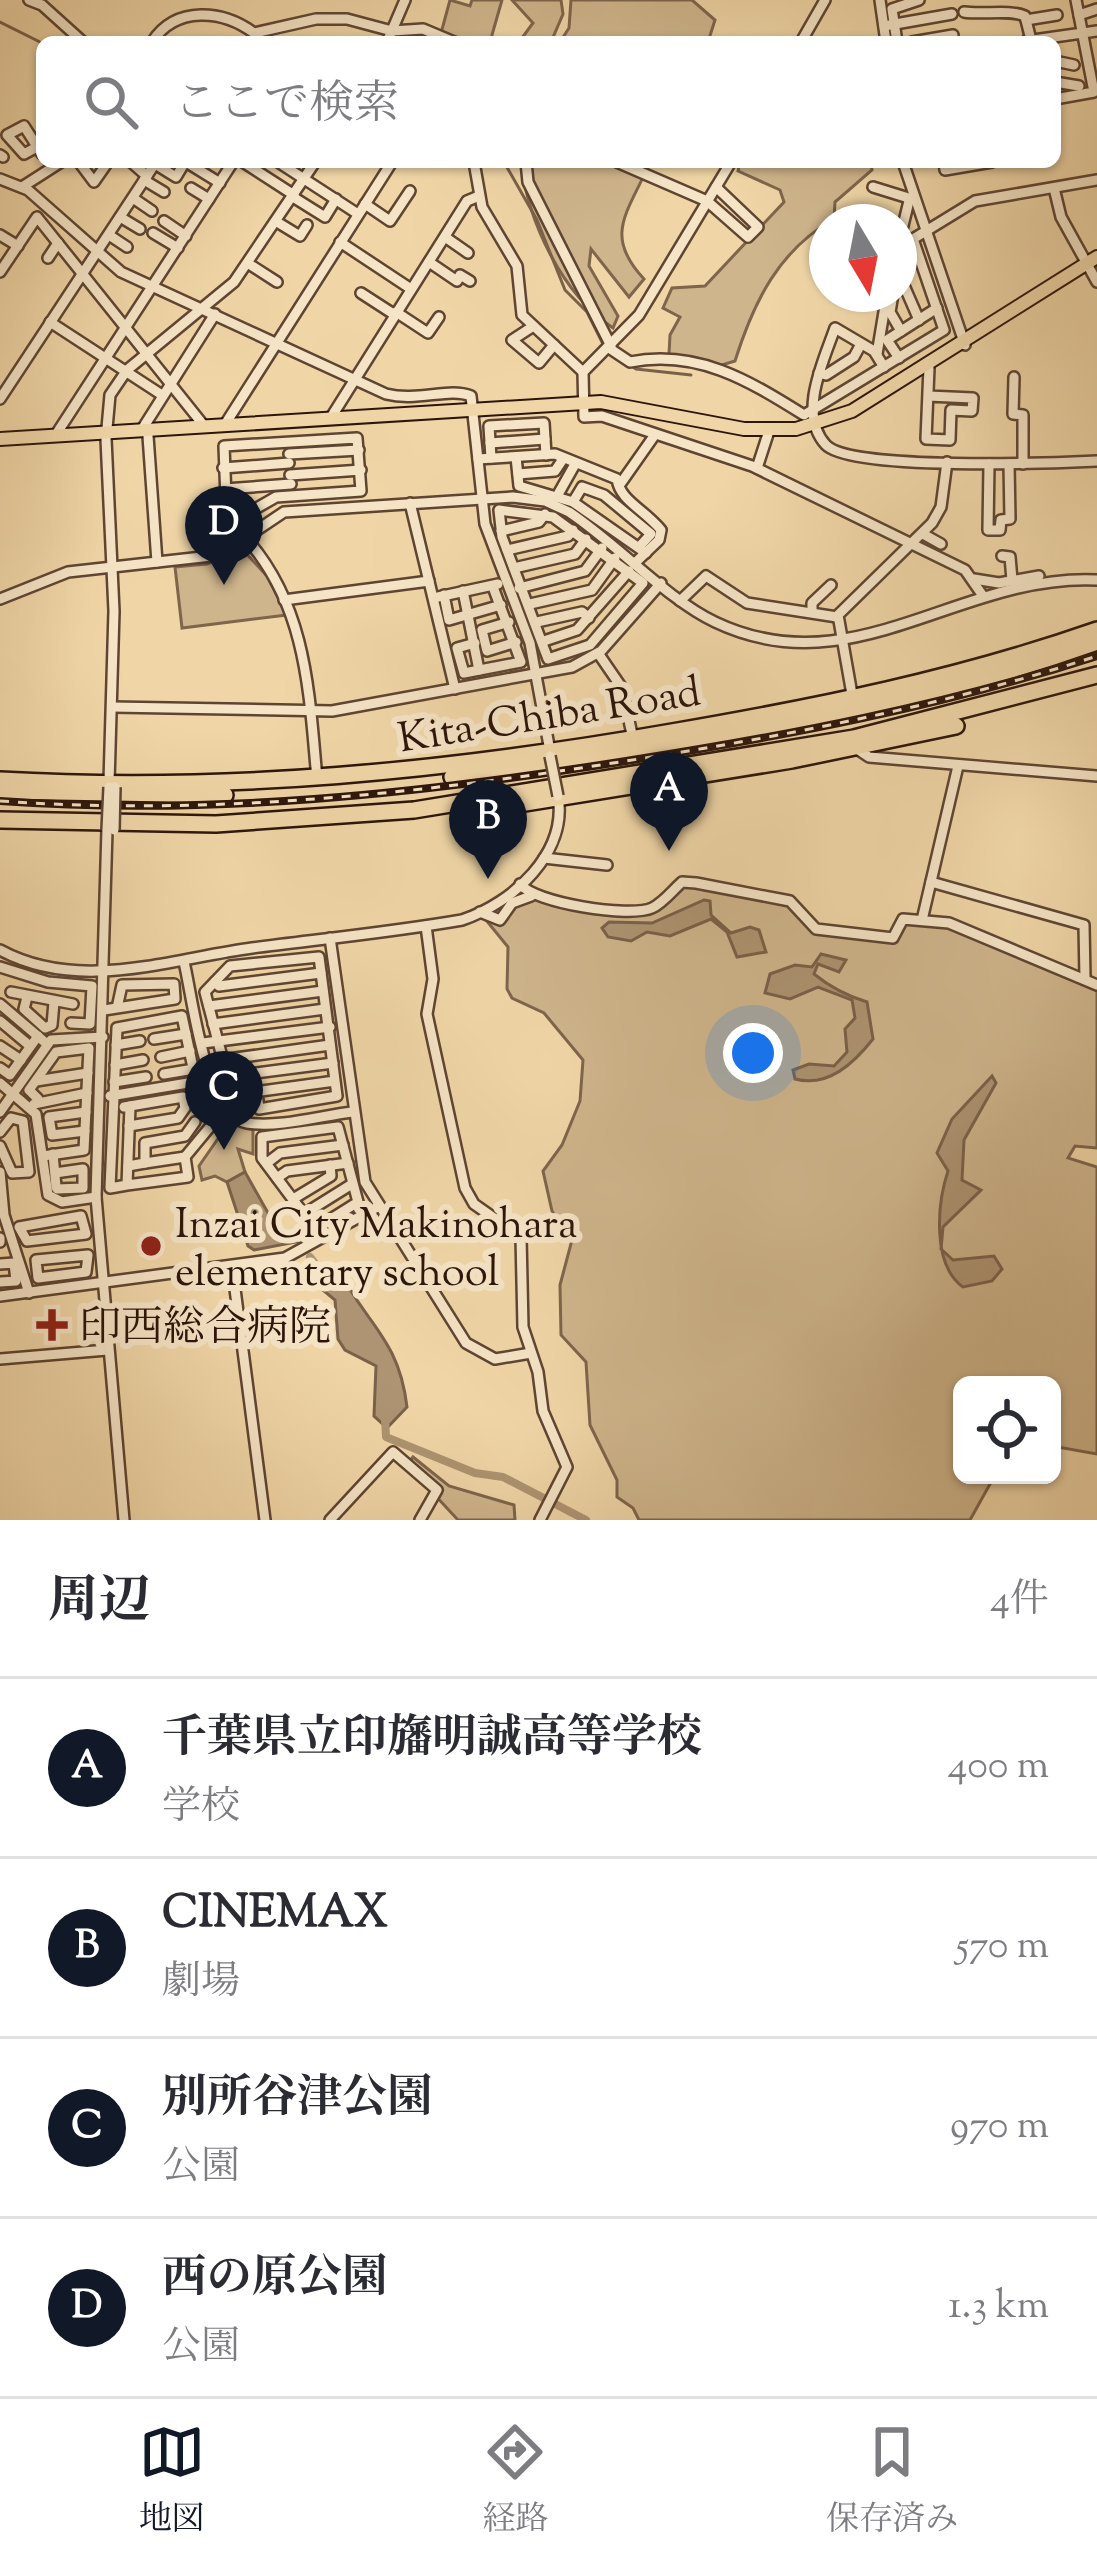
<!DOCTYPE html>
<html lang="ja">
<head>
<meta charset="utf-8">
<style>
	:root { --surface:#fff; --page:#f7f7f7; --text:#2b2b33; --muted:#7c7c81; --line:#e1e1e2; --accent:#111827 }
	body { margin:0; font-family:"Sorts Mill Goudy","Noto Serif JP",serif; background:var(--page); color:var(--text) }
	.controls { position:absolute; right:36px; bottom:36px; display:grid; overflow:hidden; border-radius:18px; box-shadow:0 3px 9px #0004 }
	.controls button { width:108px; height:108px; display:grid; place-items:center; padding:0; border:0; border-bottom:3px solid var(--line); background:var(--surface); color:var(--text); font:60px sans-serif }
	.compass { position:absolute; left:809px; top:204px; width:108px; height:108px; border-radius:50%; background:var(--surface); box-shadow:0 3px 9px #0004; rotate:170deg }
	.you { position:absolute; left:753px; top:1053px; width:42px; height:42px; margin:-30px; border:9px solid #fff; border-radius:50%; background:#1a73e8; box-shadow:0 0 0 18px #1a73e833 }
	.badge { display:grid; place-items:center; width:78px; height:78px; border-radius:50%; background:var(--accent); color:#fff; font-size:39px; font-weight:700 }
	.pin { position:absolute; translate:-50% -99px; filter:drop-shadow(0 3px 6px #0008) }
	.pin::after { content:''; position:absolute; top:63px; width:42px; height:36px; background:inherit; clip-path:polygon(0 0,100% 0,50% 100%) }
	.list { margin:0; padding:0; list-style:none }
	h2 { display:flex; justify-content:space-between; align-items:center; height:156px; margin:0; padding:0 48px; font-size:51px }
	h2 small { font-size:39px; font-weight:400; color:var(--muted) }
	.list li { display:grid; grid-template-columns:78px 1fr auto; gap:36px; align-items:center; box-sizing:border-box; height:180px; padding:0 48px; border-top:3px solid var(--line) }
	.list b { display:block; font-size:45px; white-space:nowrap }
	.list p { margin:0; font-size:39px; white-space:nowrap; color:var(--muted) }
	.list em { font-size:39px; font-style:normal; color:var(--muted) }
	.icon { flex:none; width:66px; height:66px; fill:none; stroke:currentColor; stroke-width:2; stroke-linecap:round; stroke-linejoin:round }
	.map { position:relative; flex:none; width:1097px; height:1520px; overflow:hidden }
	.search { position:absolute; background:var(--surface); box-shadow:0 3px 9px #0004; left:36px; right:36px; top:36px; height:132px; display:flex; align-items:center; gap:30px; box-sizing:border-box; padding:0 42px; border-radius:18px; color:var(--muted); font-size:45px }
	.sheet { height:876px; background:var(--surface) }
	nav { display:flex; justify-content:space-around; align-items:center; box-sizing:border-box; height:168px; border-top:3px solid var(--line); background:var(--surface); font-size:33px; color:var(--muted) }
	nav a { display:grid; justify-items:center; gap:6px }
	nav .on { color:var(--accent) }
	.map>svg:first-child { display:block }
	.green { fill:#cfb58c; stroke:#7e654c; stroke-width:3 }
	.water { fill:#ae9472; stroke:#7a6149; stroke-width:3 }
	.lines { fill:none; stroke-linecap:round; stroke-linejoin:round }
	.stream { stroke:#7a6149; stroke-width:3 }
	.river { stroke:#ae9472; stroke-width:8 }
	.minor-casing { stroke:#5e4532; stroke-width:14 }
	.major-casing { stroke:#2d150b; stroke-width:16 }
	.highway-casing { stroke:#2d150b; stroke-width:20 }
	.minor { stroke:#f5e4c6; stroke-width:9 }
	.major { stroke:#f0d6a7; stroke-width:12 }
	.highway { stroke:#f0d6a7; stroke-width:15 }
	.rail-casing { stroke:#2d150b; stroke-width:8 }
	.rail { stroke:#f5e4c6; stroke-width:3; stroke-dasharray:9; stroke-linecap:butt }
	.minor-bridge-casing { stroke:#5e4532; stroke-width:14; stroke-linecap:butt }
	.minor-bridge { stroke:#f5e4c6; stroke-width:9 }
	.poi-dot { fill:#8f2418; stroke:#f5e4c6; stroke-width:4.5 }
	.labels { text-anchor:middle; stroke-width:12; stroke-linejoin:round; paint-order:stroke }
	.street-label { font-size:42px; fill:#2d150b; stroke:#f5e4c6 }
	.poi-label { font-size:42px; fill:#2d150b; stroke:#f5e4c6; text-anchor:start }
</style>
</head>
<body>
<div class="map">
<svg width="1097" height="1520" viewBox="0 0 1097 1520">
	<rect width="100%" height="100%" fill="#f0d6a7"/>
	<filter id="stains"><feTurbulence type="fractalNoise" baseFrequency=".00167" numOctaves="4"/><feColorMatrix values="0 0 0 0 .2 0 0 0 0 .09 0 0 0 0 .02 0 0 0 .5 -.17"/></filter>
	<radialGradient id="worn" r=".72"><stop offset=".6" stop-color="#630" stop-opacity="0"/><stop offset="1" stop-color="#630" stop-opacity=".3"/></radialGradient>
	<g class="green">
		<path d="M450 0 470 6 472 0H502L490 42H457L441 33Z"/>
		<path d="M512 0H561L563 14 551 42H519L533 23Z"/>
		<path d="M571 0H692L715 20 708 42H560L569 28Z"/>
		<path d="M521 162H650C629 212 602 234 644 279L629 297 591 249 589 266 618 316 613 328C562 294 528 222 521 162Z"/>
		<path d="M740 162H871L872 170 835 202 834 219C779 250 754 301 735 361L722 365 669 354 670 335 680 317 663 308 672 288 705 286 784 202 780 190 738 171Z"/>
		<path d="M242 549 267 576 287 615 182 628 175 567 207 564Z"/>
		<path d="M686 885 787 903 816 932 893 941 904 921 949 926 1097 991V1148L1075 1146 1068 1158 1097 1167V1454L1052 1446V1385H962V1475H995L970 1520H639L633 1508 617 1497V1480L590 1425 586 1362 561 1335 560 1285 572 1240 552 1211 543 1171 562 1145 580 1101 583 1060 544 1013 512 998 507 989 508 947 486 920 494 922 515 904 531 899 647 912Z"/>
		<path d="M231 1120 253 1127V1154L238 1149 245 1172 227 1182 215 1176 202 1180 199 1166Z"/>
		<path d="M413 1457 449 1486 514 1505 515 1520H458L407 1465Z"/>
	</g>
	<g class="water">
		<path d="M704 900 710 901 711 915 731 933 750 927 759 930 766 952 737 957 727 932 711 919 670 936 647 932 631 941 608 937 602 928 609 922 652 923Z"/>
		<path d="M821 954 846 960 839 972 818 964 814 974C830 987 847 996 867 1002L873 1039C854 1063 828 1088 795 1079L793 1070 809 1064 834 1066 847 1052 845 1029 855 1018 852 1000 818 987 790 999 765 993 770 974 795 965 812 967Z"/>
		<path d="M992 1076 996 1083 964 1140 962 1180 981 1190 943 1227 941 1249 953 1260 994 1256 1002 1269 992 1281 963 1287C932 1265 937 1204 948 1171L937 1153 952 1119Z"/>
		<path d="M245 1172 277 1229 296 1242 254 1250 248 1246 227 1182Z"/>
		<path d="M338 1269C367 1325 399 1339 407 1407L387 1428 374 1416 376 1366 345 1350 338 1339 335 1300 313 1282 319 1271Z"/>
	</g>
	<g class="lines">
		<g class="stream">
			<path d="M0 22 42 43"/>
			<path d="M504 162 537 220 565 290 587 312 603 344"/>
			<path d="M609 352 636 369 691 375"/>
		</g>
		<g class="river">
			<path d="M310 1257 324 1275"/>
			<path d="M385 1418 386 1437 475 1473 503 1477 586 1520"/>
		</g>
		<defs>
			<g id="minor">
				<path d="M29 0 42 5 83 42"/>
				<path d="M880 0 886 42"/>
				<path d="M964 12C983 15 1009 9 1025 16L1031 40"/>
				<path d="M1079 15 1097 9"/>
				<path d="M1026 20 1057 15"/>
				<path d="M884 26 952 14"/>
				<path d="M1026 41 1097 31"/>
				<path d="M152 42C176 5 223 10 254 33L316 19H347L392 31 423 29 454 42"/>
				<path d="M387 42 405 0"/>
				<path d="M801 42 825 0"/>
				<path d="M897 42 892 9 919 0"/>
				<path d="M912 42 953 35"/>
				<path d="M1055 61 1074 65"/>
				<path d="M1055 82 1079 86"/>
				<path d="M1055 99 1094 92 1076 0"/>
				<path d="M37 147 24 154 7 135 24 126 42 154"/>
				<path d="M0 155 3 157"/>
				<path d="M79 162 94 182 108 162"/>
				<path d="M131 162 147 176"/>
				<path d="M186 162 220 183"/>
				<path d="M243 162 294 195"/>
				<path d="M278 162 358 214"/>
				<path d="M474 162 482 207 517 266 522 315 583 372"/>
				<path d="M526 162 528 182 611 346"/>
				<path d="M617 162 707 201 748 237 758 227 716 187"/>
				<path d="M731 162 639 315 583 372 584 417 602 416 752 466 965 570 983 596"/>
				<path d="M903 162 965 345"/>
				<path d="M944 162 945 170 992 162"/>
				<path d="M155 164 176 177 185 162"/>
				<path d="M0 179 28 190 121 272 386 394C418 402 449 387 471 396L485 524 530 643 550 751"/>
				<path d="M144 180 164 192"/>
				<path d="M22 187 61 162"/>
				<path d="M873 187 915 200"/>
				<path d="M191 188 209 199"/>
				<path d="M1054 188 1061 217 1097 282"/>
				<path d="M293 197 325 217 336 199"/>
				<path d="M133 198 152 211"/>
				<path d="M365 204 390 221 410 191"/>
				<path d="M120 217 140 229"/>
				<path d="M164 221 186 236"/>
				<path d="M277 222 300 236 307 225"/>
				<path d="M153 233 178 248"/>
				<path d="M0 235 18 246"/>
				<path d="M109 235 127 247"/>
				<path d="M445 237 468 253"/>
				<path d="M340 242 411 289"/>
				<path d="M899 242 909 201"/>
				<path d="M899 247V263"/>
				<path d="M48 258 58 243"/>
				<path d="M429 262 457 281 460 275 470 281"/>
				<path d="M249 264 277 282"/>
				<path d="M0 272 37 217 205 427"/>
				<path d="M899 274 919 320"/>
				<path d="M361 293 395 315"/>
				<path d="M893 294 890 312 901 331"/>
				<path d="M396 312 428 333 439 317"/>
				<path d="M50 322 162 395"/>
				<path d="M532 327 512 340 539 363 554 345"/>
				<path d="M609 348 630 362C697 349 748 380 804 415L944 330 913 239 975 201 1097 180"/>
				<path d="M877 354 887 294"/>
				<path d="M899 358 887 340 937 308"/>
				<path d="M884 367 874 351 835 328C824 360 797 414 826 445 851 471 1055 463 1097 461"/>
				<path d="M819 373 826 375 854 357 861 344"/>
				<path d="M1014 377 1013 414 1023 415V464"/>
				<path d="M928 396 973 398 972 411 951 410 950 440 926 439 929 368"/>
				<path d="M0 399 156 162"/>
				<path d="M330 419 467 201 479 196"/>
				<path d="M224 426 392 162"/>
				<path d="M141 431 215 314"/>
				<path d="M55 436 233 162"/>
				<path d="M148 436 157 562"/>
				<path d="M357 438 361 491 276 497 227 525 224 446Z"/>
				<path d="M490 443 545 439"/>
				<path d="M289 454 359 450"/>
				<path d="M516 457 519 486 573 502 646 553"/>
				<path d="M491 458 489 426 544 423 546 455"/>
				<path d="M478 459 555 454 617 479C620 501 644 509 661 530L659 540 637 561"/>
				<path d="M989 464 988 530H1000L1001 520 1010 519 1009 464"/>
				<path d="M223 468 289 463"/>
				<path d="M757 468 769 431"/>
				<path d="M518 474 555 471 563 459"/>
				<path d="M290 475 361 470"/>
				<path d="M621 483 654 436"/>
				<path d="M225 489 291 484"/>
				<path d="M556 498 574 466"/>
				<path d="M573 502 582 487 604 495 651 534 639 547"/>
				<path d="M410 503 455 689"/>
				<path d="M499 510 553 517 643 583 590 645 548 659 502 537Z"/>
				<path d="M501 531 539 522 545 514"/>
				<path d="M923 534 941 544"/>
				<path d="M245 537C307 606 309 692 317 779"/>
				<path d="M507 550 568 536 573 530"/>
				<path d="M1002 556 1010 557 1012 580"/>
				<path d="M514 568 575 554 586 539"/>
				<path d="M974 579 999 583 1039 576"/>
				<path d="M519 588 585 571 602 548"/>
				<path d="M463 591 479 670"/>
				<path d="M444 595 449 620 501 605"/>
				<path d="M438 597 498 584"/>
				<path d="M0 599 68 572 220 555 284 512 513 497 545 501 569 512C617 544 668 600 715 622 853 688 960 573 1097 580"/>
				<path d="M284 600 429 581"/>
				<path d="M680 601 706 576 747 603 837 617"/>
				<path d="M530 604 592 590 615 558"/>
				<path d="M812 612V603L831 585"/>
				<path d="M509 622 482 630 487 651 516 642"/>
				<path d="M537 622 582 612 589 618"/>
				<path d="M544 641 577 630 629 571"/>
				<path d="M475 643 457 648 464 673 521 662 493 587"/>
				<path d="M598 653 622 688 633 739"/>
				<path d="M853 700 838 615 932 523 941 507 947 462"/>
				<path d="M112 707 332 711 572 667 601 651 661 583"/>
				<path d="M857 749 869 757 1097 776"/>
				<path d="M109 782 114 611 106 439 110 395 127 370 234 282 315 162"/>
				<path d="M107 830 96 1197 124 1520"/>
				<path d="M544 858 607 865"/>
				<path d="M931 882 1084 925 1085 979"/>
				<path d="M520 884C534 903 630 918 652 908 663 903 672 891 682 882L696 883 790 901 816 929 893 938 903 919 949 923 1097 985"/>
				<path d="M480 912 500 920 512 903 531 896"/>
				<path d="M922 920 958 766"/>
				<path d="M426 926 433 979 427 1014 465 1188 474 1204 521 1237 523 1327 538 1372 543 1411 567 1467 540 1520"/>
				<path d="M330 938 365 1182 466 1343 495 1359 531 1353"/>
				<path d="M0 950C79 993 170 959 252 948 322 939 393 932 462 920 513 903 568 853 558 796"/>
				<path d="M184 962C193 999 205 1116 247 1123 279 1128 320 1116 352 1112"/>
				<path d="M0 967 48 982 92 986 90 1024 71 1023"/>
				<path d="M215 982 219 986 321 973"/>
				<path d="M11 992 73 1004"/>
				<path d="M27 997 24 1009 45 1028 52 1025 54 1002"/>
				<path d="M0 1004 47 1044"/>
				<path d="M209 1006 323 991"/>
				<path d="M104 1010 175 999 174 984 122 985 117 1008"/>
				<path d="M0 1021 30 1046"/>
				<path d="M213 1024 325 1009"/>
				<path d="M154 1039 186 1034"/>
				<path d="M203 1043 330 1027"/>
				<path d="M116 1045 140 1041"/>
				<path d="M0 1046 21 1060"/>
				<path d="M161 1057 190 1051"/>
				<path d="M221 1060 330 1045"/>
				<path d="M115 1065 143 1060"/>
				<path d="M0 1068 10 1075 38 1036"/>
				<path d="M164 1074 194 1069"/>
				<path d="M225 1077 333 1063"/>
				<path d="M36 1081 88 1073"/>
				<path d="M114 1082 146 1077"/>
				<path d="M0 1083 36 1114 48 1195 62 1202 96 1197"/>
				<path d="M257 1092 259 1109 337 1096C331 1050 325 1004 319 957L230 966 205 992 232 1095 335 1081"/>
				<path d="M110 1096 200 1081"/>
				<path d="M38 1099 29 1090 56 1052 89 1048 84 1150 43 1156"/>
				<path d="M34 1104 87 1093"/>
				<path d="M124 1107 183 1097 185 1108 178 1118 129 1126"/>
				<path d="M0 1112 51 1040 103 1037"/>
				<path d="M338 1127 358 1202 315 1229 262 1158V1137Z"/>
				<path d="M85 1131 52 1135 49 1117 86 1112"/>
				<path d="M0 1132 11 1118 23 1121 29 1172 12 1173 0 1146"/>
				<path d="M53 1154 56 1187 57 1189 83 1188V1169L55 1173"/>
				<path d="M145 1163 185 1157"/>
				<path d="M267 1163 280 1153 343 1145"/>
				<path d="M128 1166 145 1163V1143L185 1136 195 1122"/>
				<path d="M0 1172 4 1215 29 1293"/>
				<path d="M277 1178 287 1171 348 1163"/>
				<path d="M127 1185 188 1177 185 1157 214 1122 199 1096 182 1016 117 1028 110 1188 127 1185 130 1106"/>
				<path d="M293 1199 331 1176 330 1165"/>
				<path d="M304 1214 352 1184"/>
				<path d="M81 1216 86 1234 27 1241 19 1227Z"/>
				<path d="M0 1238V1242"/>
				<path d="M88 1255 86 1272 38 1278 36 1260Z"/>
				<path d="M0 1264 14 1263 16 1281 0 1282"/>
				<path d="M232 1266 265 1520"/>
				<path d="M0 1296 285 1258 379 1206"/>
				<path d="M0 1359 107 1350"/>
				<path d="M330 1520 393 1452 437 1490 420 1520"/>
			</g>
			<path id="major" d="M0 439 601 402 744 429H796L852 411 1097 257"/>
			<g id="highway">
				<path d="M452 777C670 748 890 716 1097 642"/>
				<path d="M0 780C228 793 448 771 672 732 817 707 957 679 1097 630"/>
				<path d="M0 791 225 795"/>
				<path d="M513 805 792 760 956 726"/>
				<path d="M0 820 216 824 414 810 854 738 1097 675"/>
			</g>
		</defs>
		<use href="#minor" class="minor-casing"/>
		<use href="#major" class="major-casing"/>
		<use href="#highway" class="highway-casing"/>
		<use href="#minor" class="minor"/>
		<use href="#major" class="major"/>
		<use href="#highway" class="highway"/>
		<defs>
			<path id="rail" d="M0 801C212 816 417 794 626 761 786 736 943 706 1097 656"/>
		</defs>
		<use href="#rail" class="rail-casing"/>
		<use href="#rail" class="rail"/>
		<defs>
			<g id="minor-bridge">
				<path d="M550 756 558 796"/>
				<path d="M107 830 109 787"/>
				<path d="M114 830 115 787"/>
			</g>
		</defs>
		<use href="#minor-bridge" class="minor-bridge-casing"/>
		<use href="#minor-bridge" class="minor-bridge"/>
	</g>
	<g class="poi-dot">
		<circle cx="151" cy="1246" r="12"/>
		<path d="M46 1307h12v12h12v12h-12v12h-12v-12h-12v-12h12z"/>
	</g>
	<g class="labels">
		<g class="street-label">
			<text transform="translate(549 713) rotate(-9)" y="15">Kita-Chiba Road</text>
		</g>
		<g class="poi-label">
			<text x="175" y="1237">Inzai City Makinohara<tspan x="175" dy="48">elementary school</tspan></text>
			<text x="79" y="1340">印西総合病院</text>
		</g>
	</g>
	<rect width="100%" height="100%" filter="url(#stains)"/>
	<rect width="100%" height="100%" fill="url(#worn)"/>
</svg>
<div class="controls">
<button><svg class="icon" aria-label="locate" viewBox="0 0 24 24"><circle cx="12" cy="12" r="6"/><path d="M12 2v4M12 18v4M2 12h4M18 12h4"/></svg></button>
</div>
<svg class="compass" viewBox="-18 -18 36 36"><path d="M0-13l5 13h-10z" fill="#e53935"/><path d="M0 13l5-13h-10z" fill="#7c7c81"/></svg>
<div class="you"></div>
<div class="pin badge" style="left:669px;top:851px">A</div>
<div class="pin badge" style="left:488px;top:879px">B</div>
<div class="pin badge" style="left:224px;top:1150px">C</div>
<div class="pin badge" style="left:224px;top:585px">D</div>
<div class="search"><svg class="icon" aria-label="search" viewBox="0 0 24 24"><circle cx="10" cy="10" r="6"/><path d="M15 15l6 6"/></svg>ここで検索</div>
</div>
<section class="sheet">
<h2>周辺<small>4件</small></h2>
<ul class="list">
<li><span class="badge">A</span><div><b>千葉県立印旛明誠高等学校</b><p>学校</p></div><em>400 m</em></li>
<li><span class="badge">B</span><div><b>CINEMAX</b><p>劇場</p></div><em>570 m</em></li>
<li><span class="badge">C</span><div><b>別所谷津公園</b><p>公園</p></div><em>970 m</em></li>
<li><span class="badge">D</span><div><b>西の原公園</b><p>公園</p></div><em>1.3 km</em></li>
</ul>
</section>
<nav>
<a class="on"><svg class="icon" aria-label="map" viewBox="0 0 24 24"><path d="M3 6l6-2 6 2 6-2v14l-6 2-6-2-6 2zM9 4v14M15 6v14"/></svg>地図</a>
<a><svg class="icon" aria-label="directions" viewBox="0 0 24 24"><path d="M12 3l9 9-9 9-9-9zM9 14v-3h6M13 9l2 2-2 2"/></svg>経路</a>
<a><svg class="icon" aria-label="saved" viewBox="0 0 24 24"><path d="M7 4h10v16l-5-4-5 4z"/></svg>保存済み</a>
</nav>
</body>
</html>
